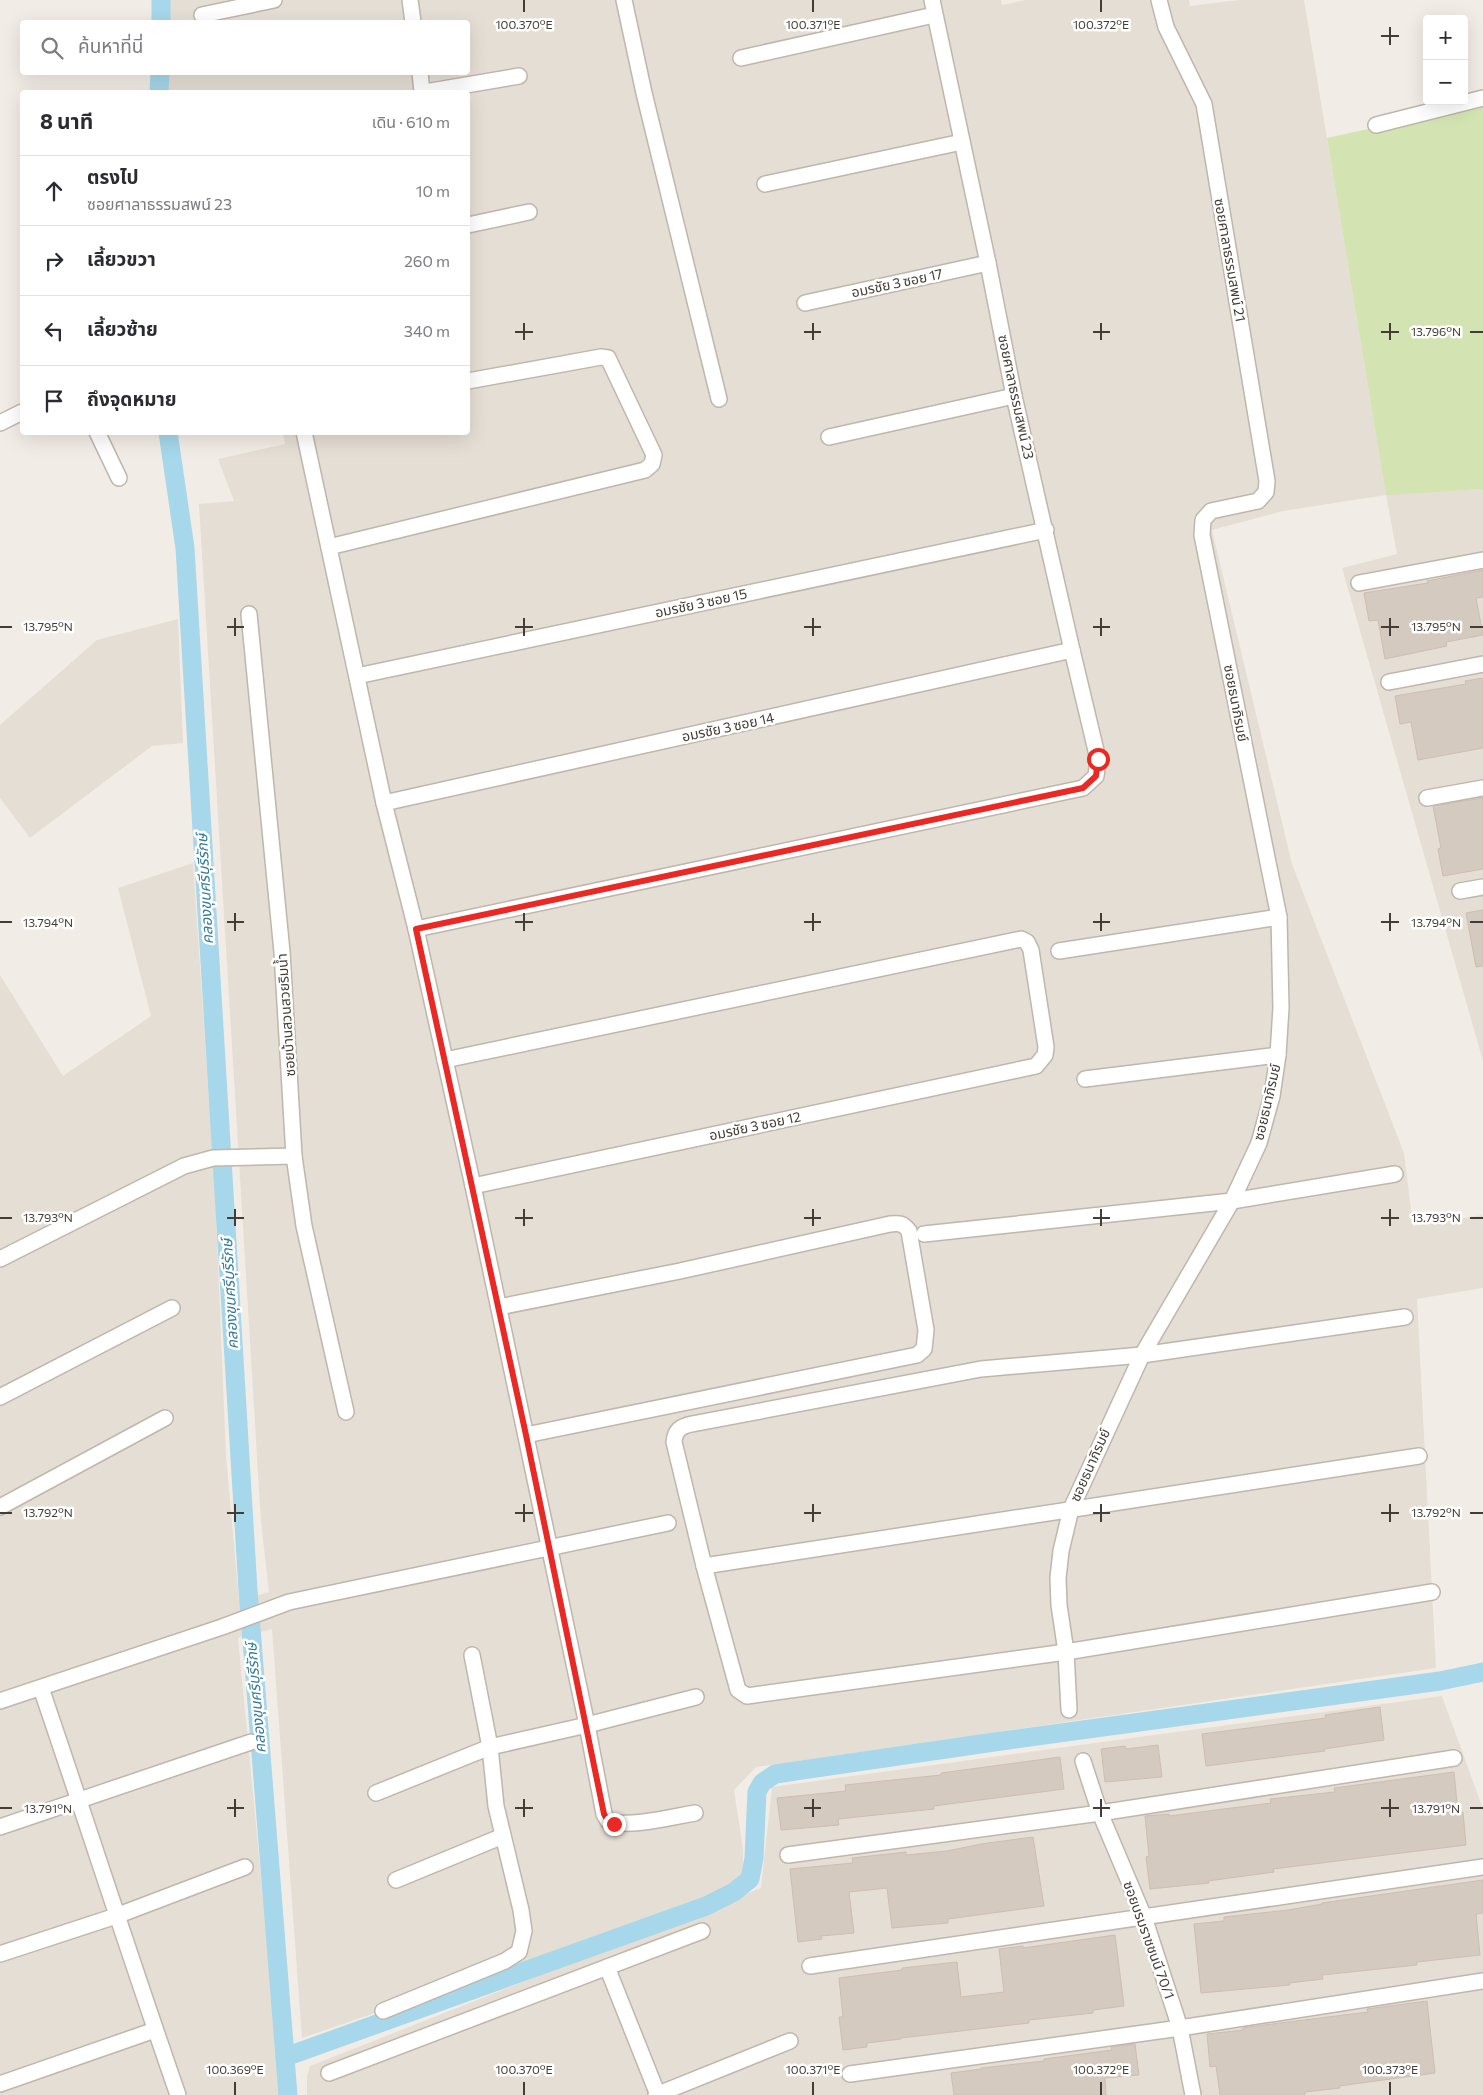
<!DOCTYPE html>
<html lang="th">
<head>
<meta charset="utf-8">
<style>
	:root { --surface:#fff; --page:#f7f7f7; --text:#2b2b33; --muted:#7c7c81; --line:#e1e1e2 }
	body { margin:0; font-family:Commissioner,"Noto Sans Thai",sans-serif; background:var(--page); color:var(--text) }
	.controls { position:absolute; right:15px; top:15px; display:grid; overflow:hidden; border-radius:5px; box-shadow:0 5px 20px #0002 }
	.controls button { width:45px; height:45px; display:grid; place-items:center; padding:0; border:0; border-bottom:1px solid var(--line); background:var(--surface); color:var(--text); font:25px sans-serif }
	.stop { position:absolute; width:15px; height:15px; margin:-11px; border:4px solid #ea2824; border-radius:50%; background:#fff }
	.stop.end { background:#ea2824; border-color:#fff; box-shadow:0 1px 5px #0008 }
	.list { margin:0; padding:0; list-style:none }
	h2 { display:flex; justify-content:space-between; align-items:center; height:65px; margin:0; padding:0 20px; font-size:21px }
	h2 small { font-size:16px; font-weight:400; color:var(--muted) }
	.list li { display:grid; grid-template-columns:32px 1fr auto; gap:15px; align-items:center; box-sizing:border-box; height:70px; padding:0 20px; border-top:1px solid var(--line) }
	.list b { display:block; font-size:19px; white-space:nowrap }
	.list p { margin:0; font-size:16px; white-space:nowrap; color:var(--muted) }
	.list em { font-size:16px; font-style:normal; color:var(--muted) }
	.icon { flex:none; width:28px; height:28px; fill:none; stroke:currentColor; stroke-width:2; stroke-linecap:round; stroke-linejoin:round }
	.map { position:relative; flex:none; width:1483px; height:2095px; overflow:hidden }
	.search { position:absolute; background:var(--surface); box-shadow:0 5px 20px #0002; left:20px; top:20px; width:450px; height:55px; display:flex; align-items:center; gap:12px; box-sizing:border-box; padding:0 18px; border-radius:5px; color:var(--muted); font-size:19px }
	.panel { position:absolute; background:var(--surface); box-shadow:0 5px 20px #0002; left:20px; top:90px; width:450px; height:345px; border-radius:5px }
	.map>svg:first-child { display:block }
	.residential { fill:#e5ded4 }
	.green { fill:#d3e3b1 }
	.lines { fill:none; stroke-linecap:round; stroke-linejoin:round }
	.canal { stroke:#a6d7ea; stroke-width:19 }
	.building { fill:#d5cabf; stroke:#cdbeb0 }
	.street-casing { stroke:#bfb6ac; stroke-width:18 }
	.street { stroke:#fff; stroke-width:15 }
	.route { stroke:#ea2824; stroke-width:6 }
	.ticks { fill:none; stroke:#443c36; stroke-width:2 }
	.labels { text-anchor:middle; stroke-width:5; stroke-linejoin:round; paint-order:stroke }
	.street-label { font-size:14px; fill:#443c36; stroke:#fff }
	.water-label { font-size:15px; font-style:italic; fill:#337b99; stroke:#fff }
	.ticks-label { font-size:12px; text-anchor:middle; fill:#443c36; stroke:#fff; stroke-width:5; stroke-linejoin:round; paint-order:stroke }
</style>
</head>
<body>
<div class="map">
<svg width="1483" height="2095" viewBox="0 0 1483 2095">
	<rect width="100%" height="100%" fill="#f2ece6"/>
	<g class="residential">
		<path d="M170 0H1001L1002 5 1026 0H1189L1190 6 1239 0H1304L1386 494 1483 489V1061L1342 568 1397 554 1386 495 1283 511 1212 530 1292 864 1404 1153 1413 1226 1483 1215V1288L1417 1299 1436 1668 756 1767 734 1790 743 1849V1875L723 1894 302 2038 272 1629 238 1638 282 2095H0V975L63 1076 151 1016 118 888 193 863 215 1192 226 1456 239 1601 269 1592 261 1522 199 504 234 501 218 459 285 444 283 433 468 432V92H166V73L468 72V22H168Z"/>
		<path d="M178 619 183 743 152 746 30 838 0 798V725L97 640Z"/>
		<path d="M1442 1696 1483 1809V2095H307V2076L310 2066 761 1888 772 1787Z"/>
	</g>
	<path class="green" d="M1483 104V489L1386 495 1327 138Z"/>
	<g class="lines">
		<g class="canal">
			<path d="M161 22V0"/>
			<path d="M159 92 160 72"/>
			<path d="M168 432 185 548 248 1590 288 2095"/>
			<path d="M285 2057 706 1906 734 1892 750 1879 754 1858 757 1792 762 1783 775 1774 994 1742 1440 1681 1483 1672"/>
		</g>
	</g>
	<g class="building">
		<path d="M1483 570V597L1476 598 1483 635 1446 642 1447 646 1385 659 1378 620 1369 621 1364 593 1428 583 1427 581Z"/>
		<path d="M1483 678V748L1418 760 1411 722 1400 724 1395 696 1466 684 1465 681Z"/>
		<path d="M1483 798V869L1443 876 1438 849 1441 848 1433 806Z"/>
		<path d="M1483 910V966L1476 967 1466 913Z"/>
		<path d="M1380 1707 1384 1740 1324 1749 1325 1751 1206 1766 1202 1734 1326 1718 1325 1715Z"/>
		<path d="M1158 1745 1162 1777 1105 1782 1101 1749 1125 1746 1126 1749Z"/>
		<path d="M1060 1757 1064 1789 934 1806V1809L838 1819 839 1825 781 1830 777 1798 846 1791 845 1785 941 1775V1773Z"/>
		<path d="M1454 1772 1458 1813 1463 1812 1466 1845 1273 1869 1274 1872 1208 1881 1209 1883 1150 1889 1146 1857 1149 1856 1145 1816 1169 1814V1816L1271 1803 1270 1799 1335 1792 1334 1788Z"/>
		<path d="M1033 1837 1044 1906 948 1919V1923L892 1928 887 1888 849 1892 854 1933 821 1936 822 1939 798 1942 790 1869 853 1863 852 1858 906 1852V1855L947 1851 981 1844Z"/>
		<path d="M1483 1880V1913L1476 1914 1480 1955 1417 1962V1965L1322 1975 1323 1979 1289 1983 1290 1985 1201 1993 1194 1924 1224 1921V1917L1288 1910 1322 1904V1903Z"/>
		<path d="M1115 1935 1124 2006 1093 2010V2013L1029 2020V2023L901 2038V2039L867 2043V2047L843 2050 839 2017H843L839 1978 902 1970V1968L957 1962 961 1997 1004 1992 999 1949 1023 1946V1948Z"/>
		<path d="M1427 2001 1435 2073 1339 2086 1340 2088 1305 2092V2095H1220L1216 2066 1210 2067 1207 2034 1243 2030V2028L1256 2026 1368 2012 1367 2009Z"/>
		<path d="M1135 2044 1139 2075 1105 2078 1106 2095H954L951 2073 981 2069V2068L1044 2061V2059L1112 2050 1111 2047Z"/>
	</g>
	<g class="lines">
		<defs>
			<g id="street">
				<path d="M410 0 413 22"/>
				<path d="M624 0 644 93 719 399"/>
				<path d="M202 15 274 0"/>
				<path d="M741 58 934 15"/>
				<path d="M420 72 422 92"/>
				<path d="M425 92 519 76"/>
				<path d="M1376 125 1483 98"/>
				<path d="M765 184 962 142"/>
				<path d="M468 225 529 212"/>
				<path d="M805 303 988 263"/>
				<path d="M0 423 22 412"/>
				<path d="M97 432 119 478"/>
				<path d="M304 432 384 803 416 929 473 1186 587 1725 604 1814 608 1821C628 1828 672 1817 695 1813"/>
				<path d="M829 437 1014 396"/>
				<path d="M329 547 645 470 652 464 654 455 608 358 601 357 468 381"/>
				<path d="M1359 583 1483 560"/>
				<path d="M249 614 282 952 294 1156 304 1226 346 1412"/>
				<path d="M357 676 1046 530"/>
				<path d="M1389 682 1483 664"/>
				<path d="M1427 798 1483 788"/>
				<path d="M384 803 1072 650"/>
				<path d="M1460 891 1483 887"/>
				<path d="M416 929 1083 788 1096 776 1098 759 1072 650 1014 396 988 263 932 0"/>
				<path d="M1059 951 1279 917"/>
				<path d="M445 1060 1021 939 1027 942 1031 950 1046 1047 1045 1055 1036 1066 473 1186"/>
				<path d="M1085 1079 1278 1055"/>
				<path d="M924 1234 1232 1201 1395 1174"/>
				<path d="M0 1259 184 1166 213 1158 294 1156"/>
				<path d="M499 1307 680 1271 890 1224C899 1223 903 1223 909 1231L926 1330 924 1349 917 1355 526 1435"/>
				<path d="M1405 1317 1142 1355 981 1369 692 1424C681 1426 675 1430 674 1442L704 1566 738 1690 747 1696 1066 1652 1432 1592"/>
				<path d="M0 1397 172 1308"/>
				<path d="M0 1507 165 1418"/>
				<path d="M704 1566 1419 1456"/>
				<path d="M41 1688C87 1823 131 1960 178 2095"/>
				<path d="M0 1701 222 1627 289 1602 668 1523"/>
				<path d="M1069 1710 1066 1652 1059 1605 1058 1578 1061 1551 1071 1509 1142 1355 1232 1201 1259 1143 1272 1096 1278 1055 1281 1008 1279 917 1202 535 1203 520 1211 511 1258 501 1266 492 1267 481 1204 104 1166 27 1159 0"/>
				<path d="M1083 1761 1100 1813 1144 1917 1180 2028 1193 2095"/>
				<path d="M376 1793 490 1747 587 1725 696 1697"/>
				<path d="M0 1827 251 1742"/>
				<path d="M788 1855 1100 1813 1454 1758"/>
				<path d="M396 1880 503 1836"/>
				<path d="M0 1954 116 1916 245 1867"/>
				<path d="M810 1966 1483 1867"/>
				<path d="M607 1967 658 2095"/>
				<path d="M383 2011 505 1961 519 1952 524 1931 521 1910 496 1806 490 1747 472 1655"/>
				<path d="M329 2073 702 1931"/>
				<path d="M850 2074 1180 2028 1483 1981"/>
				<path d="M0 2084 155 2030"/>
				<path d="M656 2095 790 2041"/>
			</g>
		</defs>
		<use href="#street" class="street-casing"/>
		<use href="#street" class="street"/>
	</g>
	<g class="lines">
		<path class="route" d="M614 1824 608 1821 604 1814 526 1435 416 929 1083 788 1096 776 1098 759"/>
	</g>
	<path class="ticks" d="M524 0V12M813 0V12M1101 0V12M1390 27V45M1381 36H1399M524 323V340M813 323V340M1101 323V340M1390 323V340M515 332H533M804 332H821M1093 332H1110M1381 332H1399M1470 332H1483M235 618V636M524 618V636M813 618V636M1101 618V636M1390 618V636M0 627H12M227 627H244M515 627H533M804 627H821M1093 627H1110M1381 627H1399M1470 627H1483M235 913V931M524 913V931M813 913V931M1101 913V931M1390 913V931M0 922H12M227 922H244M515 922H533M804 922H821M1093 922H1110M1381 922H1399M1470 922H1483M235 1209V1226M524 1209V1226M813 1209V1226M1101 1209V1226M1390 1209V1226M0 1218H12M227 1218H244M515 1218H533M804 1218H821M1093 1218H1110M1381 1218H1399M1470 1218H1483M235 1504V1522M524 1504V1522M813 1504V1522M1101 1504V1522M1390 1504V1522M0 1513H12M227 1513H244M515 1513H533M804 1513H821M1093 1513H1110M1381 1513H1399M1470 1513H1483M235 1799V1817M524 1799V1817M813 1799V1817M1101 1799V1817M1390 1799V1817M0 1808H12M227 1808H244M515 1808H533M804 1808H821M1093 1808H1110M1381 1808H1399M1470 1808H1483M235 2082V2095M524 2082V2095M813 2082V2095M1101 2082V2095M1390 2082V2095"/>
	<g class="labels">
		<g class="street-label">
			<text transform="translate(1230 260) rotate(80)" y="5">ซอยศาลาธรรมสพน์ 21</text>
			<text transform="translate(897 283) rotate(-12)" y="5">อมรชัย 3 ซอย 17</text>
			<text transform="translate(1016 397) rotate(78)" y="5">ซอยศาลาธรรมสพน์ 23</text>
			<text transform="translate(701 603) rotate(-12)" y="5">อมรชัย 3 ซอย 15</text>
			<text transform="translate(1236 703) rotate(79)" y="5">ซอยธนาภิรมย์</text>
			<text transform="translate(728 727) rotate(-12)" y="5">อมรชัย 3 ซอย 14</text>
			<text transform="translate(286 1015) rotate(-94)" y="5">ซอยบ้านสวนสวยริมน้ำ</text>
			<text transform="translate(1267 1102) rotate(-77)" y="5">ซอยธนาภิรมย์</text>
			<text transform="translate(755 1126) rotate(-12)" y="5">อมรชัย 3 ซอย 12</text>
			<text transform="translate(1090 1465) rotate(-66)" y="5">ซอยธนาภิรมย์</text>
			<text transform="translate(1149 1940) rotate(70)" y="5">ซอยบรมราชชนนี 70/1</text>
		</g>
		<g class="water-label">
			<text transform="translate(205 889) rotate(-93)" y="5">คลองขุนศรีบุรีรักษ์</text>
			<text transform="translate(230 1294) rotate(-93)" y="5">คลองขุนศรีบุรีรักษ์</text>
			<text transform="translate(256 1698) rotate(-95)" y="5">คลองขุนศรีบุรีรักษ์</text>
		</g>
	</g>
	<g class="ticks-label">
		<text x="524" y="29">100.370°E</text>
		<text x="813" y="29">100.371°E</text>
		<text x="1101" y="29">100.372°E</text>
		<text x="1436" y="336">13.796°N</text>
		<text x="48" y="631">13.795°N</text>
		<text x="1436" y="631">13.795°N</text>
		<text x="48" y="927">13.794°N</text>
		<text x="1436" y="927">13.794°N</text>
		<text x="48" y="1222">13.793°N</text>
		<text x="1436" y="1222">13.793°N</text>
		<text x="48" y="1517">13.792°N</text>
		<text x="1436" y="1517">13.792°N</text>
		<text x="48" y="1813">13.791°N</text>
		<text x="1436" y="1813">13.791°N</text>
		<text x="235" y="2074">100.369°E</text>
		<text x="524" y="2074">100.370°E</text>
		<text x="813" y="2074">100.371°E</text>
		<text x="1101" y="2074">100.372°E</text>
		<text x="1390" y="2074">100.373°E</text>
	</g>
</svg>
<div class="controls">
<button>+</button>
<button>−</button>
</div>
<div class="stop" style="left:1098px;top:759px"></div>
<div class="stop end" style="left:614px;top:1824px"></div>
<div class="search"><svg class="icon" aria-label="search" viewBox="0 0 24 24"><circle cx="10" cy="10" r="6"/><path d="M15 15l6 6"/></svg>ค้นหาที่นี่</div>
<section class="panel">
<h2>8 นาที<small>เดิน · 610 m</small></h2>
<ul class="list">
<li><svg class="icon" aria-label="ahead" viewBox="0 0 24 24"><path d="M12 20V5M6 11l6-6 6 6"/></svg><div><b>ตรงไป</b><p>ซอยศาลาธรรมสพน์ 23</p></div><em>10 m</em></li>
<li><svg class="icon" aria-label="right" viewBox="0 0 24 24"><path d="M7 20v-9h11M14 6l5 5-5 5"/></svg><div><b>เลี้ยวขวา</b></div><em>260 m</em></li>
<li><svg class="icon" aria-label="left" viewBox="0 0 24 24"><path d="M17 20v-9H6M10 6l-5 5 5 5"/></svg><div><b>เลี้ยวซ้าย</b></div><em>340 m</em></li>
<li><svg class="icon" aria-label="arrive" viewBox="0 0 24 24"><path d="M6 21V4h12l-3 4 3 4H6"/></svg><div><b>ถึงจุดหมาย</b></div></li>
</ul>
</section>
</div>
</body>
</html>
